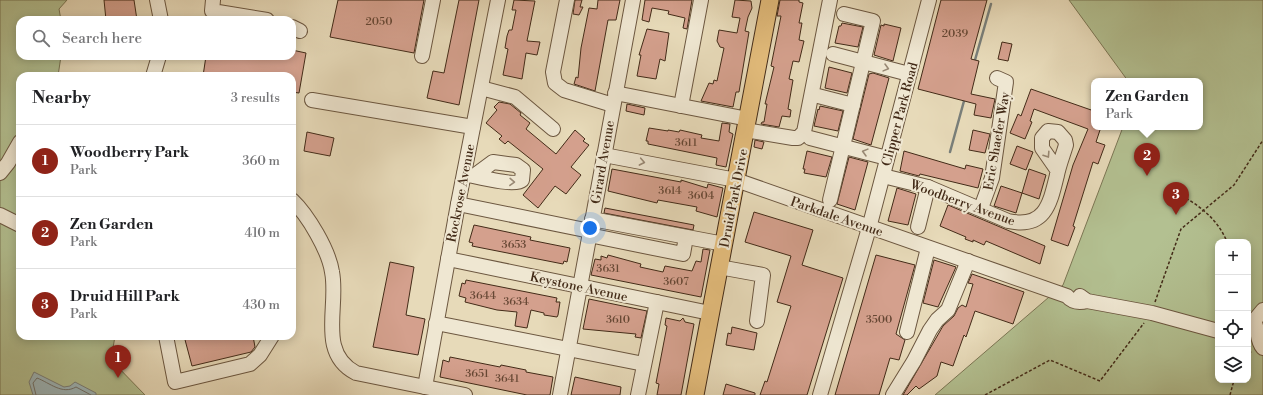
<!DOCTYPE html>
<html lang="en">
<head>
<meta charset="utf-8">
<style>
	:root { --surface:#fff; --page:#f6f6f6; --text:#202124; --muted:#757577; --line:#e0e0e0; --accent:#8f2418 }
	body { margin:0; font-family:"Libre Bodoni",serif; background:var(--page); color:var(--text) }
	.controls { position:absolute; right:12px; bottom:12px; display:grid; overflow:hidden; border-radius:8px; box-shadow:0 2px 10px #0003 }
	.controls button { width:36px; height:36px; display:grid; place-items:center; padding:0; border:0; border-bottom:1px solid var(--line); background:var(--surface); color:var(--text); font:20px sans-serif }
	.you { position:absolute; left:590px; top:228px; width:14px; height:14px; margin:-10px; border:3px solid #fff; border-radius:50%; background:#1a73e8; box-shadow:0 0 0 6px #1a73e833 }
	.badge { display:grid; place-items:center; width:26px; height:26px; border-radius:50%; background:var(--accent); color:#fff; font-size:13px; font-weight:700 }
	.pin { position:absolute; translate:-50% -33px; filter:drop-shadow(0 1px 2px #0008) }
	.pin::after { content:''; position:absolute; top:21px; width:14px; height:12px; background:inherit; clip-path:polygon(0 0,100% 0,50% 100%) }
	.popup { position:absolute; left:1091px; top:78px; width:112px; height:52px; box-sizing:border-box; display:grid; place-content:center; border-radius:8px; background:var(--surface); filter:drop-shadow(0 1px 3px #0005); font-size:13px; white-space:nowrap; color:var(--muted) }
	.popup b { font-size:15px; color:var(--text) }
	.popup::after { content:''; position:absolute; left:50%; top:100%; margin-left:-8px; border:8px solid transparent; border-top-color:var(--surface) }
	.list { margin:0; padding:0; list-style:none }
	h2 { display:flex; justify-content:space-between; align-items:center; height:52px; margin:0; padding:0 16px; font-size:17px }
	h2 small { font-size:13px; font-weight:400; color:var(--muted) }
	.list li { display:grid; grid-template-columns:26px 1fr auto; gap:12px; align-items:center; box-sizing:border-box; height:72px; padding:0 16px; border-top:1px solid var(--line) }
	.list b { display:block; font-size:15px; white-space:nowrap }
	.list p { margin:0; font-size:13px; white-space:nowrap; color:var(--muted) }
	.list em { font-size:13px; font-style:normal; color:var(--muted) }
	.icon { flex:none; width:22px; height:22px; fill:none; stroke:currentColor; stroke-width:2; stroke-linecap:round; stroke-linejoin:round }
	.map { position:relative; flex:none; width:1263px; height:395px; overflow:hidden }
	.search { position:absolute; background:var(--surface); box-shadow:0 2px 10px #0003; left:16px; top:16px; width:280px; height:44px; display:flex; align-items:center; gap:10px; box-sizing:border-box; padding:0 14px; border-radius:12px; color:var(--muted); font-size:15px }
	.panel { position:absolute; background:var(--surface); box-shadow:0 2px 10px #0003; left:16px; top:72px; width:280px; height:268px; border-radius:12px }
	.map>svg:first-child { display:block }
	.green { fill:#b3c091; stroke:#7b7654; fill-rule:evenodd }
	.water { fill:#9db7bb; stroke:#797f7a }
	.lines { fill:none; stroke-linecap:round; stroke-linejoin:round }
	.shore { stroke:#70716a; stroke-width:1 }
	.stream { stroke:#797f7a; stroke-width:2.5 }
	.building { fill:#d4a08d; stroke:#432b18 }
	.minor-casing { stroke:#6c5740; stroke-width:16 }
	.major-casing { stroke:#432b18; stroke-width:19 }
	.path { stroke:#432b18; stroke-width:1.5; stroke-dasharray:3 2; stroke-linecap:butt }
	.minor { stroke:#efe7d2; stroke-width:14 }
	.major { stroke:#e4bd7c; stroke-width:17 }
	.oneway { stroke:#998975 }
	.labels { text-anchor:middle; stroke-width:4; stroke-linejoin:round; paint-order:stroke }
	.number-label { font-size:11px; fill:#674835 }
	.street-label { font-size:13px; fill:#432b18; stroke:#efe7d2 }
</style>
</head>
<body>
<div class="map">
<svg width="1263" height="395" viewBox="0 0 1263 395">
	<rect width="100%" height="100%" fill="#e7dab9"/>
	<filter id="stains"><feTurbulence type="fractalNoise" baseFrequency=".005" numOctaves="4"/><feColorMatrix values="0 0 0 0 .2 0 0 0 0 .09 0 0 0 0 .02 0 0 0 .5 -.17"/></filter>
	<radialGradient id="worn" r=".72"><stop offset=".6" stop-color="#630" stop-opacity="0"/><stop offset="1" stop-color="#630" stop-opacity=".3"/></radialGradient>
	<g class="green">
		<path d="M0 0H67L59 9 61 20H20V56H61L58 76H20V336H115L111 360 145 395H0Z"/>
		<path d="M1069 0H1263V395H935L1063 285 1123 127H1200V81H1128ZM1218 242H1248V380H1218Z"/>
	</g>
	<path class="water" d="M34 372 64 387 70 386 75 382 96 393V395H33L29 382Z"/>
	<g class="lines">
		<path class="shore" d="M36 395 33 383 37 378C50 383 62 395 76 387L91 395"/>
		<g class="stream">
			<path d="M975 60 991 4"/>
			<path d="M950 152 964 101"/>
		</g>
	</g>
	<g class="building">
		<path d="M104 0H134L137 20H106Z"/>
		<path d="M338 0H424L414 53 330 37Z"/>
		<path d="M459 0H479L459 105 427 98 433 71 444 73Z"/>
		<path d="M514 0 535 1 527 41 540 42 537 55 526 53 522 79 503 75 508 49 505 48 507 36 509 30H512L516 10H512Z"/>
		<path d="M575 0H582L580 7H583L579 15 573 14Z"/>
		<path d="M598 0H620L616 20H608L595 91 574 84 576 77 578 78 581 48 589 8 597 9Z"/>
		<path d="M645 0H692L687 29 683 28 685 18 668 14 669 11 652 8 649 22 642 20Z"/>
		<path d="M735 0 751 1 752 8 748 17 745 31 749 32 739 92H736L733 107 701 101 709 83 713 84 714 80 717 81 724 48 720 47 717 41 719 30 737 33 740 18 732 17Z"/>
		<path d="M780 0H799V2L803 3 799 23H802L799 40 804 41 799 62 793 61 789 79 793 80 788 109 791 110 790 117 782 116 779 127 761 124 762 122H764L767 104H765L774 67 771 66 781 16H777Z"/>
		<path d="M941 0H987L971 59 979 61 971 94 995 99 991 118 974 115 976 104 918 89Z"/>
		<path d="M842 23 863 27 858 47 835 43 839 26H841Z"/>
		<path d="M884 24 901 28 893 61 874 55 881 25 884 26Z"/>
		<path d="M647 29 669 33 665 61 660 59 656 79 637 76 641 55H639Z"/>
		<path d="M1002 42 1012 44 1008 61 998 59Z"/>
		<path d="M292 50 306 53 299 93 292 92V76H203L206 56H292Z"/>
		<path d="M829 67 852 73 847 93 825 88Z"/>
		<path d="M873 73 889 78 871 145 853 139 869 74Z"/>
		<path d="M1031 89 1094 111V127H1101L1096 142 1105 145 1098 164 1093 162 1073 226 1075 227 1068 246 1051 240 1073 165 1088 129 1034 109 1030 121 1032 122 1025 139 1010 133 1018 114 1021 116Z"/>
		<path d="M499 102 510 104 521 113 520 115 530 123 526 129 556 154 575 130 585 139 583 141 589 145 571 167 581 175 566 194 555 186 538 208 523 195 543 169 508 141 505 144 499 139 502 136 486 123 497 110 494 107Z"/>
		<path d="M627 104 645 108 644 115 626 111Z"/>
		<path d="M820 106 843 111 838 131 814 126 818 109 819 110Z"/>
		<path d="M722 123 730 124 729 132 733 134 726 167 716 165 717 158 648 144V141H646L649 128 668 131V130L679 132 680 130 702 135 701 138 719 141Z"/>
		<path d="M973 130 990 134 985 153 969 150Z"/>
		<path d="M307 132 334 138 330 156 304 151Z"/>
		<path d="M755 140 764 142 762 149 754 147Z"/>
		<path d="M1017 146 1033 152 1026 170 1010 164Z"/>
		<path d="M807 151 832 157 826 177 804 173 805 169H803Z"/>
		<path d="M904 151 965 169 966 165 983 169 978 188 920 174 919 176 900 171Z"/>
		<path d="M849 157 868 162 855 210 837 204Z"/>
		<path d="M612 169 681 182V180L707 188 708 184 723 188 717 217 696 211 697 207 658 200 657 203 608 191Z"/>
		<path d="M1029 169 1046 175 1039 199 1022 193 1016 213 994 206 1001 186 1022 193Z"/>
		<path d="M897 188 916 194 908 225 888 221Z"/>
		<path d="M948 205 1045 246 1040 264 986 241 984 245 973 240V242L965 239 966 237 940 226Z"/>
		<path d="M605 208 694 225 693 230 604 213Z"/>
		<path d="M754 212 813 230 802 265 843 278 807 395H760L765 381 767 382 791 306 777 302 791 256 745 242Z"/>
		<path d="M474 225 531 237 530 240 570 248 567 262 564 261 563 264 472 246 473 243 469 242Z"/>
		<path d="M703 249 710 250 701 297 591 275 595 259 601 260V256L607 258 608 255 641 264 640 267 663 272 665 266 692 271 696 261 701 262Z"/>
		<path d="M876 255 915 265 896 334 905 340 899 360 890 358 879 395H835Z"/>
		<path d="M934 260 956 267 938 307 923 303Z"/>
		<path d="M390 262 414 267 406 315 425 319 418 355 373 347Z"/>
		<path d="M972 274 1024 292 1013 324 975 311 966 337 964 335 953 366 941 362 937 376 919 389 916 386 907 395H903L943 326 954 316 958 308 962 305 966 307 973 284 968 283Z"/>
		<path d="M466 280 557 298 556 302H560L558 315 557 317 544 315V313L531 310 527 328 515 326 517 312 497 310 465 302 466 298 459 296 462 283 465 284Z"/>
		<path d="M589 299 647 311 641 338 635 337 636 334 583 329Z"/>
		<path d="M666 318 680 321 683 318 685 322 694 324 681 395H657L659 384 656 383 667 326 665 325Z"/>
		<path d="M732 327 757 333 754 350 726 345 728 333 731 334Z"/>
		<path d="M184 336H253L255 347 251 352 192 366Z"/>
		<path d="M450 357 500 367 501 365 526 370V372L553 377 550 395H527L440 377 443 360 449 362Z"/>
		<path d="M575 377 621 387 620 395H571Z"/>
		<path d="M726 384 755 393V395H723Z"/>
	</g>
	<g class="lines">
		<defs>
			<g id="minor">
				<path d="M157 0 161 20"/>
				<path d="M213 0 212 11 267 20"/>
				<path d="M567 0 553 72 555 83 564 90 613 105"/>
				<path d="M292 27 300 31"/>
				<path d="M833 54 909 74"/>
				<path d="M422 56 433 0"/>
				<path d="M153 76 159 56"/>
				<path d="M481 88 515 97 553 129"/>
				<path d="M615 93 748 119"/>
				<path d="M818 96 853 105"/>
				<path d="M312 100 473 127"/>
				<path d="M681 106 701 0"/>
				<path d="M745 130 793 138H798L804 132 830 0"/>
				<path d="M810 138 887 158"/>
				<path d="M604 155 736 180 1067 296C1072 302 1079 303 1087 301"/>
				<path d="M0 173 8 163 20 142"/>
				<path d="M464 174C475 176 515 187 522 180L523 170 516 165 493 162 474 176"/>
				<path d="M883 176 928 187 1008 221C1045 229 1050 204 1057 175 1059 165 1063 155 1066 145L1065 140 1058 132 1048 131 1042 138V148L1058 171"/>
				<path d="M292 200C308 215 329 251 332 272 339 306 317 353 356 373L465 395"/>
				<path d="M830 200 873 21 844 14"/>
				<path d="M458 204 590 231"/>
				<path d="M981 208 992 178 1006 82 997 78"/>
				<path d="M0 215 20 225"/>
				<path d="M592 219 724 244"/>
				<path d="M918 227 928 187"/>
				<path d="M589 235 683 254 686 237"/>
				<path d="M448 259 710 313"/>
				<path d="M719 267 763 275 757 321"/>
				<path d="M1080 296 1087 301 1152 313 1218 331"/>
				<path d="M1254 321C1259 330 1256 340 1263 348"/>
				<path d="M436 323 644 364"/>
				<path d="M1248 328 1263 310"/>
				<path d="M907 332 928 248"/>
				<path d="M166 336 175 382 250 364 260 355 272 336"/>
				<path d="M425 387 458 204 498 0"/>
				<path d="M560 395 633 0"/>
				<path d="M638 395 657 302"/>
				<path d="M820 395 869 228 929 0"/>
				<path d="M893 395 914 361 930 330 937 320 948 310 968 261"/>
			</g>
			<path id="major" d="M695 395 770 0"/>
		</defs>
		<use href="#minor" class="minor-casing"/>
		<use href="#major" class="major-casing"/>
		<g class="path">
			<path d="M1173 191C1196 203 1217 217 1227 242"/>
			<path d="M1155 302 1181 229 1234 185 1263 140"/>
			<path d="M1248 359 1251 351"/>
			<path d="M985 395 1050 360 1100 381 1144 323"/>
			<path d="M1230 395 1234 380"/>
		</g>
		<use href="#minor" class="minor"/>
		<use href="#major" class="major"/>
	</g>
	<defs><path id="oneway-chevron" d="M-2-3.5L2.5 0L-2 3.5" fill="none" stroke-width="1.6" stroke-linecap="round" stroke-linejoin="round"/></defs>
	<g class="oneway">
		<use href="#oneway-chevron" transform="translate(886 68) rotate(15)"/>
		<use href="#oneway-chevron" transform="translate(865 152) rotate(-165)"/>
		<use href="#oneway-chevron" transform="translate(1047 155) rotate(57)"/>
		<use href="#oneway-chevron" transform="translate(642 162) rotate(11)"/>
		<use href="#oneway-chevron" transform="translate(512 182) rotate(2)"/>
	</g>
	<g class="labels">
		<g class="number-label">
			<text x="379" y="25">2050</text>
			<text x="955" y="37">2039</text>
			<text x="686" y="146">3611</text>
			<text x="670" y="194">3614</text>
			<text x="701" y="199">3604</text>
			<text x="514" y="248">3653</text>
			<text x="608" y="272">3631</text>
			<text x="676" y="285">3607</text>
			<text x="483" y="299">3644</text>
			<text x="516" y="305">3634</text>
			<text x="618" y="323">3610</text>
			<text x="879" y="323">3500</text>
			<text x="477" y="377">3651</text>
			<text x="507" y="382">3641</text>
		</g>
		<g class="street-label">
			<text transform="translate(899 114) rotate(-75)" y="5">Clipper Park Road</text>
			<text transform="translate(996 141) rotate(-80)" y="5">Eric Shaefer Way</text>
			<text transform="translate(602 162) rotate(-80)" y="5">Girard Avenue</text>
			<text transform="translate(460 193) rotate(-79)" y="5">Rockrose Avenue</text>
			<text transform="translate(733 198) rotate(-79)" y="5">Druid Park Drive</text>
			<text transform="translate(963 202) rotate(20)" y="5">Woodberry Avenue</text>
			<text transform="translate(837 216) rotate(19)" y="5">Parkdale Avenue</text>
			<text transform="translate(579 286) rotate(12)" y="5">Keystone Avenue</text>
		</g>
	</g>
	<rect width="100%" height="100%" filter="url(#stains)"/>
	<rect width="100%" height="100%" fill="url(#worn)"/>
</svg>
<div class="controls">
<button>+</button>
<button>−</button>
<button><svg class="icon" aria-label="locate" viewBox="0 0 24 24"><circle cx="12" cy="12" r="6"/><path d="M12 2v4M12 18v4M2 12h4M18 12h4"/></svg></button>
<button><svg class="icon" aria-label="layers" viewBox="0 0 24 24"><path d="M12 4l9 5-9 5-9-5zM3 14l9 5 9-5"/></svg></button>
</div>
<div class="you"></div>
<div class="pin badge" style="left:118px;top:378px">1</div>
<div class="pin badge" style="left:1147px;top:176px">2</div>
<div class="popup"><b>Zen Garden</b>Park</div>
<div class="pin badge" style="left:1176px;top:215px">3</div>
<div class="search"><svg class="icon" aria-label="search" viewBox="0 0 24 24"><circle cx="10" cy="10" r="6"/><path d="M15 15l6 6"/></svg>Search here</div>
<section class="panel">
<h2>Nearby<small>3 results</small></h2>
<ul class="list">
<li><span class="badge">1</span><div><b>Woodberry Park</b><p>Park</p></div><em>360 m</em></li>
<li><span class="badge">2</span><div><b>Zen Garden</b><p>Park</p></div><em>410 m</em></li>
<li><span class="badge">3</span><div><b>Druid Hill Park</b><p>Park</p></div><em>430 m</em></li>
</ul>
</section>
</div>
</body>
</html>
